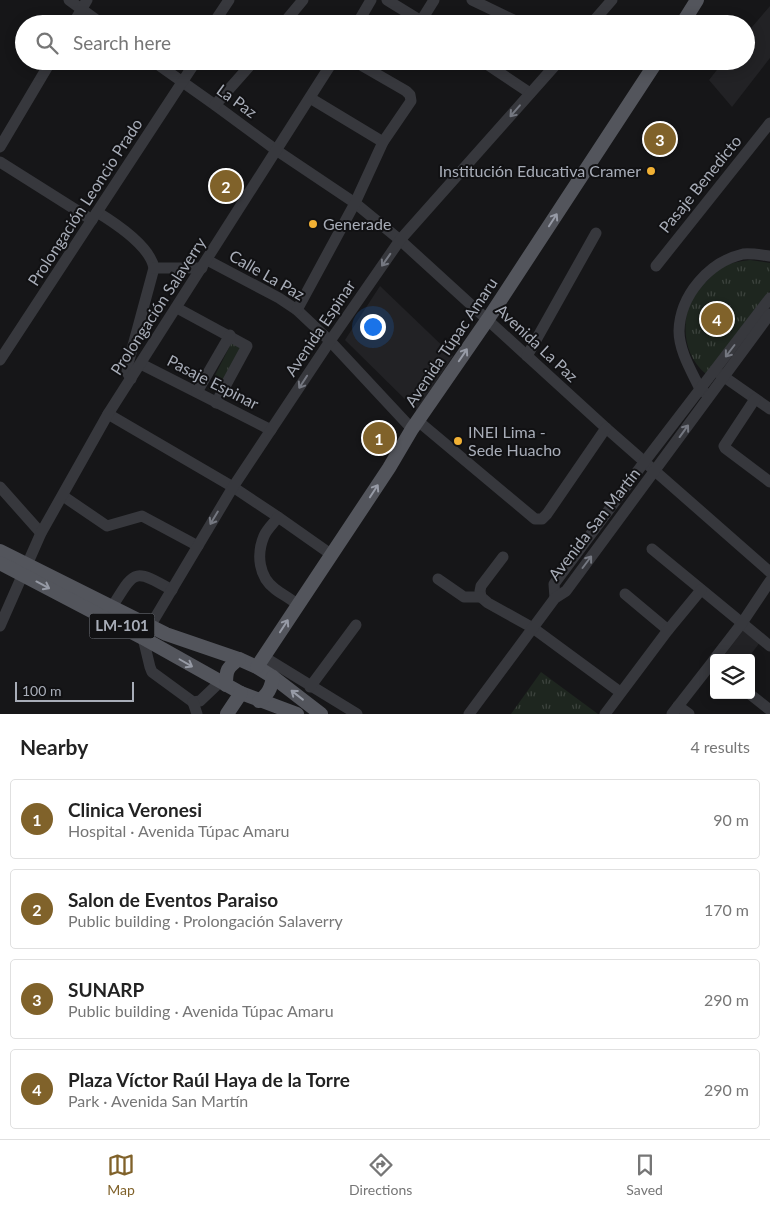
<!DOCTYPE html>
<html lang="en">
<head>
<meta charset="utf-8">
<style>
	:root { --surface:#fff; --page:#f2f2f2; --text:#222; --muted:#767676; --line:#e0e0e0; --accent:#80622a }
	body { margin:0; font-family:Lato,sans-serif; background:var(--page); color:var(--text) }
	.controls { position:absolute; right:15px; bottom:15px; display:grid; overflow:hidden; border-radius:5px; box-shadow:0 2px 12px #0003 }
	.controls button { width:45px; height:45px; display:grid; place-items:center; padding:0; border:0; border-bottom:1px solid var(--line); background:var(--surface); color:var(--text); font:25px sans-serif }
	.scale { position:absolute; left:15px; bottom:12px; width:119px; box-sizing:border-box; padding-left:5px; border:2px solid #a8adb8; border-top:0; font-size:14px; line-height:18px; white-space:nowrap; color:#a8adb8; -webkit-text-stroke:4px #111113; paint-order:stroke }
	.you { position:absolute; left:372px; top:326px; width:18px; height:18px; margin:-12px; border:4px solid #fff; border-radius:50%; background:#1a73e8; box-shadow:0 0 0 8px #1a73e833 }
	.badge { display:grid; place-items:center; width:32px; height:32px; border-radius:50%; background:var(--accent); color:#fff; font-size:16px; font-weight:700 }
	.pin { position:absolute; translate:-50% -50%; border:2px solid #fff; box-shadow:0 1px 5px #0006 }
	.list { margin:0; padding:0; list-style:none }
	h2 { display:flex; justify-content:space-between; align-items:center; height:65px; margin:0; padding:0 20px; font-size:21px }
	h2 small { font-size:16px; font-weight:400; color:var(--muted) }
	.list li { display:grid; grid-template-columns:32px 1fr auto; gap:15px; align-items:center; box-sizing:border-box; height:80px; margin:0 10px 10px; padding:0 10px; border:1px solid var(--line); border-radius:5px }
	.list b { display:block; font-size:19px; white-space:nowrap }
	.list p { margin:0; font-size:16px; white-space:nowrap; color:var(--muted) }
	.list em { font-size:16px; font-style:normal; color:var(--muted) }
	.icon { flex:none; width:28px; height:28px; fill:none; stroke:currentColor; stroke-width:2; stroke-linecap:round; stroke-linejoin:round }
	.map { position:relative; flex:none; width:770px; height:714px; overflow:hidden }
	.search { position:absolute; background:var(--surface); box-shadow:0 2px 12px #0003; left:15px; right:15px; top:15px; height:55px; display:flex; align-items:center; gap:12px; box-sizing:border-box; padding:0 18px; border-radius:28px; color:var(--muted); font-size:19px }
	.sheet { height:425px; background:var(--surface) }
	nav { display:flex; justify-content:space-around; align-items:center; box-sizing:border-box; height:70px; border-top:1px solid var(--line); background:var(--surface); font-size:14px; color:var(--muted) }
	nav a { display:grid; justify-items:center; gap:2px }
	nav .on { color:var(--accent) }
	.map>svg:first-child { display:block }
	.built { fill:#222225 }
	.park { fill:url(#park-tufts) }
	.lines { fill:none; stroke-linecap:round; stroke-linejoin:round }
	.minor { stroke:#37383d; stroke-width:11 }
	.major { stroke:#53555c; stroke-width:14 }
	.oneway { stroke:#757881 }
	.oneway2 { stroke:#979ba6 }
	.poi-dot { fill:#f2b134; stroke:#111113; stroke-width:2 }
	.labels { text-anchor:middle; stroke-width:4; stroke-linejoin:round; paint-order:stroke }
	.shield { fill:#111113; stroke:#7b7e86; stroke-width:1 }
	.shield-label { font-size:15px; font-weight:bold; fill:#a8adb8 }
	.street-label { font-size:16px; fill:#a8adb8; stroke:#111113 }
	.poi-label { font-size:16px; fill:#a8adb8; stroke:#111113; text-anchor:start }
</style>
</head>
<body>
<div class="map">
<svg width="770" height="714" viewBox="0 0 770 714">
	<defs>
		<pattern id="park-tufts" width="24" height="20" patternUnits="userSpaceOnUse" patternTransform="scale(1.25)"><rect width="24" height="20" fill="#1e261f"/><path d="M3 7l-1-3M5 7V3M7 7l1-3M15 17l-1-3M17 17v-4M19 17l1-3" fill="none" stroke="#3c433d"/></pattern>
	</defs>
	<rect width="100%" height="100%" fill="#161618"/>
	<g class="built">
		<path d="M770 6V58L732 107 709 80 724 61H746V34Z"/>
		<path d="M380 286 453 356 417 411 345 340Z"/>
		<path d="M744 629 761 641 748 658H722Z"/>
	</g>
	<g class="park">
		<path d="M750 260 770 263V291L706 374C682 355 680 318 695 293 699 287 705 283 709 279 713 275 716 271 720 268 729 263 741 261 750 260Z"/>
		<path d="M232 342 244 348 221 394 208 389Z"/>
		<path d="M541 672 598 714H511Z"/>
	</g>
	<g class="lines">
		<g class="minor">
			<path d="M69 0 102 24"/>
			<path d="M387 0 426 24"/>
			<path d="M472 0 522 24"/>
			<path d="M421 21 434 0"/>
			<path d="M73 24 87 0"/>
			<path d="M213 24 229 0"/>
			<path d="M283 24 303 0"/>
			<path d="M357 24 371 0"/>
			<path d="M591 24 612 0"/>
			<path d="M153 61 215 105 276 150 355 203 400 240 606 428 770 572"/>
			<path d="M482 61 530 93"/>
			<path d="M310 98 383 142"/>
			<path d="M215 105 254 61"/>
			<path d="M0 147 51 61"/>
			<path d="M0 162 92 220"/>
			<path d="M97 212C115 223 150 246 154 268L128 364 127 372 131 379"/>
			<path d="M207 260 279 298 297 310 330 341 412 429"/>
			<path d="M656 266 770 123"/>
			<path d="M154 268H202"/>
			<path d="M177 308 247 346 216 403"/>
			<path d="M297 310 355 203 383 142 411 101 410 95 406 91 354 61"/>
			<path d="M527 356 596 233"/>
			<path d="M0 360 196 61"/>
			<path d="M141 364 271 430"/>
			<path d="M720 374 770 409"/>
			<path d="M197 392 230 335"/>
			<path d="M704 392 700 389C692 372 679 351 679 331 680 295 709 262 743 254 751 253 762 255 770 256"/>
			<path d="M755 399 724 446 725 448 770 482"/>
			<path d="M108 414 233 487 278 517"/>
			<path d="M418 421 535 519H542L547 514 606 428"/>
			<path d="M0 487 41 533"/>
			<path d="M63 496 107 526 142 516 198 546"/>
			<path d="M652 549 770 646"/>
			<path d="M503 557 481 586 480 591 481 597 488 603 533 628 620 692"/>
			<path d="M438 579 464 597H481"/>
			<path d="M625 594 668 630"/>
			<path d="M555 598 554 584 645 461 770 298"/>
			<path d="M298 605C291 599 283 595 275 589 259 577 256 555 264 536 267 529 274 523 278 517L332 555"/>
			<path d="M112 607C135 570 133 568 172 590"/>
			<path d="M0 626 41 533 108 414 333 61"/>
			<path d="M264 657 357 714"/>
			<path d="M715 658 742 623 770 581"/>
			<path d="M220 682 200 701 193 702 152 672 150 667 143 638 233 487 330 341 400 240 559 61"/>
			<path d="M310 687 356 625"/>
			<path d="M751 695 770 710"/>
			<path d="M193 702 197 714"/>
			<path d="M678 706 689 714"/>
			<path d="M469 714 555 598 566 591 770 314"/>
			<path d="M605 714 668 630 701 590"/>
			<path d="M672 714 714 660"/>
		</g>
		<g class="major">
			<path d="M682 24 697 0"/>
			<path d="M0 551 166 634 239 659 257 667 273 677 321 714"/>
			<path d="M0 563 143 638 241 693 297 714"/>
			<path d="M257 667 389 468 412 429 488 319 657 61"/>
			<path d="M226 685C226 670 227 668 239 659"/>
			<path d="M259 701C268 694 271 689 273 677"/>
			<path d="M227 714 241 693"/>
		</g>
	</g>
	<defs><path id="oneway-shaft" d="M-6 0H5M1.5-3L5.5 0L1.5 3" fill="none" stroke-width="1.6" stroke-linecap="round" stroke-linejoin="round" transform="scale(1.25)"/></defs>
	<g class="oneway">
		<use href="#oneway-shaft" transform="translate(515 111) rotate(131)"/>
		<use href="#oneway-shaft" transform="translate(386 260) rotate(125)"/>
		<use href="#oneway-shaft" transform="translate(730 351) rotate(127)"/>
		<use href="#oneway-shaft" transform="translate(303 382) rotate(123)"/>
		<use href="#oneway-shaft" transform="translate(684 431) rotate(-54)"/>
		<use href="#oneway-shaft" transform="translate(214 518) rotate(121)"/>
		<use href="#oneway-shaft" transform="translate(587 562) rotate(-53)"/>
	</g>
	<g class="oneway2">
		<use href="#oneway-shaft" transform="translate(553 220) rotate(-57)"/>
		<use href="#oneway-shaft" transform="translate(463 355) rotate(-56)"/>
		<use href="#oneway-shaft" transform="translate(374 491) rotate(-57)"/>
		<use href="#oneway-shaft" transform="translate(43 585) rotate(28)"/>
		<use href="#oneway-shaft" transform="translate(284 626) rotate(-57)"/>
		<use href="#oneway-shaft" transform="translate(186 663) rotate(30)"/>
		<use href="#oneway-shaft" transform="translate(297 695) rotate(-142)"/>
	</g>
	<g class="poi-dot">
		<circle cx="651" cy="171" r="5"/>
		<circle cx="313" cy="224" r="5"/>
		<circle cx="458" cy="441" r="5"/>
	</g>
	<g class="labels">
		<rect class="shield" x="89.5" y="613.5" width="65" height="25" rx="4"/>
		<g class="shield-label">
			<text x="122" y="631">LM-101</text>
		</g>
		<g class="street-label">
			<text transform="translate(237 101) rotate(36)" y="6">La Paz</text>
			<text transform="translate(700 184) rotate(-51)" y="6">Pasaje Benedicto</text>
			<text transform="translate(85 202) rotate(-57)" y="6">Prolongación Leoncio Prado</text>
			<text transform="translate(267 275) rotate(30)" y="6">Calle La Paz</text>
			<text transform="translate(158 306) rotate(-57)" y="6">Prolongación Salaverry</text>
			<text transform="translate(320 328) rotate(-56)" y="6">Avenida Espinar</text>
			<text transform="translate(451 342) rotate(-56)" y="6">Avenida Túpac Amaru</text>
			<text transform="translate(537 343) rotate(43)" y="6">Avenida La Paz</text>
			<text transform="translate(213 382) rotate(27)" y="6">Pasaje Espinar</text>
			<text transform="translate(594 524) rotate(-52)" y="6">Avenida San Martín</text>
		</g>
		<g class="poi-label">
			<text x="641" y="177" text-anchor="end">Institución Educativa Cramer</text>
			<text x="323" y="230">Generade</text>
			<text x="468" y="438">INEI Lima -<tspan x="468" dy="18">Sede Huacho</tspan></text>
		</g>
	</g>
</svg>
<div class="controls">
<button><svg class="icon" aria-label="layers" viewBox="0 0 24 24"><path d="M12 4l9 5-9 5-9-5zM3 14l9 5 9-5"/></svg></button>
</div>
<div class="scale">100 m</div>
<div class="you"></div>
<div class="pin badge" style="left:379px;top:438px">1</div>
<div class="pin badge" style="left:226px;top:186px">2</div>
<div class="pin badge" style="left:660px;top:139px">3</div>
<div class="pin badge" style="left:717px;top:319px">4</div>
<div class="search"><svg class="icon" aria-label="search" viewBox="0 0 24 24"><circle cx="10" cy="10" r="6"/><path d="M15 15l6 6"/></svg>Search here</div>
</div>
<section class="sheet">
<h2>Nearby<small>4 results</small></h2>
<ul class="list">
<li><span class="badge">1</span><div><b>Clinica Veronesi</b><p>Hospital · Avenida Túpac Amaru</p></div><em>90 m</em></li>
<li><span class="badge">2</span><div><b>Salon de Eventos Paraiso</b><p>Public building · Prolongación Salaverry</p></div><em>170 m</em></li>
<li><span class="badge">3</span><div><b>SUNARP</b><p>Public building · Avenida Túpac Amaru</p></div><em>290 m</em></li>
<li><span class="badge">4</span><div><b>Plaza Víctor Raúl Haya de la Torre</b><p>Park · Avenida San Martín</p></div><em>290 m</em></li>
</ul>
</section>
<nav>
<a class="on"><svg class="icon" aria-label="map" viewBox="0 0 24 24"><path d="M3 6l6-2 6 2 6-2v14l-6 2-6-2-6 2zM9 4v14M15 6v14"/></svg>Map</a>
<a><svg class="icon" aria-label="directions" viewBox="0 0 24 24"><path d="M12 3l9 9-9 9-9-9zM9 14v-3h6M13 9l2 2-2 2"/></svg>Directions</a>
<a><svg class="icon" aria-label="saved" viewBox="0 0 24 24"><path d="M7 4h10v16l-5-4-5 4z"/></svg>Saved</a>
</nav>
</body>
</html>
